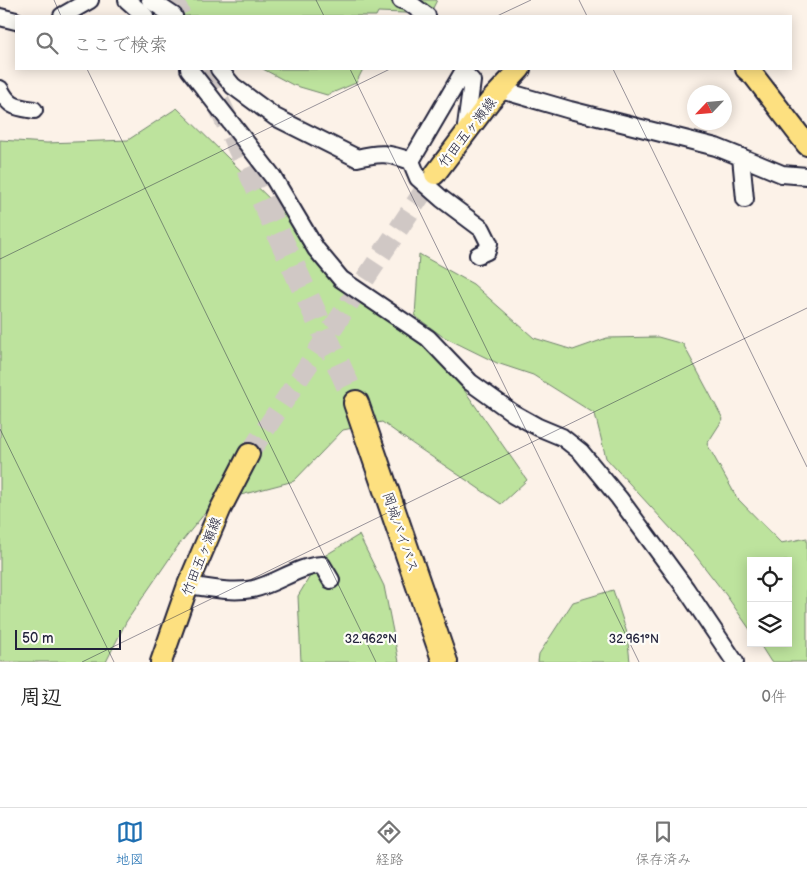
<!DOCTYPE html>
<html lang="ja">
<head>
<meta charset="utf-8">
<style>
	:root { --surface:#fff; --page:#f6f6f6; --text:#222; --muted:#767676; --line:#e0e0e0; --accent:#1f6fb2 }
	body { margin:0; font-family:"Balsamiq Sans","Klee One",sans-serif; background:var(--page); color:var(--text) }
	.controls { position:absolute; right:15px; bottom:15px; display:grid; overflow:hidden; border-radius:0px; box-shadow:0 2px 12px #0003 }
	.controls button { width:45px; height:45px; display:grid; place-items:center; padding:0; border:0; border-bottom:1px solid var(--line); background:var(--surface); color:var(--text); font:25px sans-serif }
	.compass { position:absolute; left:687px; top:85px; width:45px; height:45px; border-radius:50%; background:var(--surface); box-shadow:0 2px 12px #0003; rotate:244deg }
	.scale { position:absolute; left:15px; bottom:12px; width:106px; box-sizing:border-box; padding-left:5px; border:2px solid #22223b; border-top:0; font-size:14px; line-height:18px; white-space:nowrap; color:#22223b; -webkit-text-stroke:4px #fdfcf7; paint-order:stroke }
	.list { margin:0; padding:0; list-style:none }
	h2 { display:flex; justify-content:space-between; align-items:center; height:65px; margin:0; padding:0 20px; font-size:21px }
	h2 small { font-size:16px; font-weight:400; color:var(--muted) }
	.icon { flex:none; width:28px; height:28px; fill:none; stroke:currentColor; stroke-width:2; stroke-linecap:round; stroke-linejoin:round }
	.map { position:relative; flex:none; width:807px; height:662px; overflow:hidden }
	.search { position:absolute; background:var(--surface); box-shadow:0 2px 12px #0003; left:15px; right:15px; top:15px; height:55px; display:flex; align-items:center; gap:12px; box-sizing:border-box; padding:0 18px; border-radius:0px; color:var(--muted); font-size:19px }
	.sheet { height:145px; background:var(--surface) }
	nav { display:flex; justify-content:space-around; align-items:center; box-sizing:border-box; height:70px; border-top:1px solid var(--line); background:var(--surface); font-size:14px; color:var(--muted) }
	nav a { display:grid; justify-items:center; gap:2px }
	nav .on { color:var(--accent) }
	.map>svg:first-child { display:block }
	.green { fill:#bde39d; stroke:#70826c }
	.lines { fill:none; stroke-linecap:round; stroke-linejoin:round }
	.major-tunnel { stroke:#d0c8c5; stroke-width:20; stroke-dasharray:20 10; stroke-linecap:butt }
	.highway-tunnel { stroke:#d0c8c5; stroke-width:24; stroke-dasharray:24 12; stroke-linecap:butt }
	.minor-casing { stroke:#22223b; stroke-width:20 }
	.major-casing { stroke:#22223b; stroke-width:24 }
	.highway-casing { stroke:#22223b; stroke-width:28 }
	.minor { stroke:#fdfcf7; stroke-width:16 }
	.major { stroke:#fde080; stroke-width:20 }
	.highway { stroke:#fde080; stroke-width:24 }
	.ticks { fill:none; stroke:#22223b; stroke-width:1; stroke-opacity:0.45 }
	.labels { text-anchor:middle; stroke-width:4.5; stroke-linejoin:round; paint-order:stroke }
	.street-label { font-size:14px; fill:#22223b; stroke:#fdfcf7 }
	.ticks-label { font-size:12px; text-anchor:middle; fill:#22223b; stroke:#fdfcf7; stroke-width:4.5; stroke-linejoin:round; paint-order:stroke }
</style>
</head>
<body>
<div class="map">
<svg width="807" height="662" viewBox="0 0 807 662">
	<rect width="100%" height="100%" fill="#fcf2e8"/>
	<filter id="ink" filterUnits="userSpaceOnUse"><feTurbulence type="fractalNoise" baseFrequency=".02" numOctaves="2"/><feDisplacementMap in="SourceGraphic" scale="10" xChannelSelector="R" yChannelSelector="G"/><feConvolveMatrix kernelMatrix="1 2 1 2 8 2 1 2 1" color-interpolation-filters="sRGB"/></filter>
	<g filter="url(#ink)">
		<g class="green">
			<path d="M156 0H437L430 14 378 12 376 16H178Z"/>
			<path d="M263 69H363L356 83 327 95 293 85Z"/>
			<path d="M177 108 329 257 385 318 444 361 527 480 501 504C462 476 421 451 382 422L343 430 294 481 214 502 178 546 126 622 106 662H0V140L47 143 128 140Z"/>
			<path d="M419 254 473 284 534 338 573 350 607 338 658 337 683 344 723 419 707 444 737 498 781 543 807 538V662H771L759 643H788V561H751V631L726 595 695 555 606 458 595 414 533 375 497 363 442 336 415 316Z"/>
			<path d="M359 535 384 586 399 662H301L298 596 321 558Z"/>
			<path d="M613 590 627 633 630 662H538L539 654 573 602Z"/>
		</g>
		<g class="lines">
			<path class="major-tunnel" d="M249 454 435 174"/>
			<g class="highway-tunnel">
				<path d="M172 0 179 16"/>
				<path d="M203 69 356 403"/>
			</g>
			<defs>
				<g id="minor">
					<path d="M127 0 145 16"/>
					<path d="M150 0 174 16"/>
					<path d="M401 0 408 2 427 16"/>
					<path d="M62 16 90 0"/>
					<path d="M0 17 16 21"/>
					<path d="M189 69 273 177 316 249 341 279 428 338 470 382 513 413 538 427 562 437 581 452 619 498 686 589 735 662"/>
					<path d="M219 69 233 86 275 117 357 158C381 152 388 153 411 161"/>
					<path d="M0 89C9 107 16 107 34 110"/>
					<path d="M501 90 570 110 716 147 741 157 745 199"/>
					<path d="M465 134 472 81 463 72 411 161 418 178 442 199 482 229 489 243 487 251 478 255"/>
					<path d="M741 157 782 174 807 176"/>
					<path d="M188 585C209 588 231 593 253 589 277 584 297 566 322 565L331 580"/>
				</g>
				<g id="major">
					<path d="M746 69 754 76 807 145"/>
					<path d="M435 174 490 101 520 69"/>
					<path d="M161 662 188 585 220 510 249 454"/>
				</g>
				<path id="highway" d="M356 403 445 662"/>
			</defs>
			<use href="#minor" class="minor-casing"/>
			<use href="#major" class="major-casing"/>
			<use href="#highway" class="highway-casing"/>
			<use href="#minor" class="minor"/>
			<use href="#major" class="major"/>
			<use href="#highway" class="highway"/>
		</g>
	</g>
	<path class="ticks" d="M54 0 61 16M316 0 324 16M579 0 587 16M497 16 531 0M87 69 376 662M350 69 639 662M613 69 807 467M0 259 390 69M0 429 114 662M82 662 807 308"/>
	<g class="labels">
		<g class="street-label">
			<text transform="translate(467 132) rotate(-52)" y="5">竹田五ヶ瀬線</text>
			<text transform="translate(401 532) rotate(71)" y="5">岡城バイパス</text>
			<text transform="translate(201 556) rotate(-68)" y="5">竹田五ヶ瀬線</text>
		</g>
	</g>
	<g class="ticks-label">
		<text x="371" y="643">32.962°N</text>
		<text x="634" y="643">32.961°N</text>
	</g>
</svg>
<div class="controls">
<button><svg class="icon" aria-label="locate" viewBox="0 0 24 24"><circle cx="12" cy="12" r="6"/><path d="M12 2v4M12 18v4M2 12h4M18 12h4"/></svg></button>
<button><svg class="icon" aria-label="layers" viewBox="0 0 24 24"><path d="M12 4l9 5-9 5-9-5zM3 14l9 5 9-5"/></svg></button>
</div>
<svg class="compass" viewBox="-18 -18 36 36"><path d="M0-13l5 13h-10z" fill="#e53935"/><path d="M0 13l5-13h-10z" fill="#767676"/></svg>
<div class="scale">50 m</div>
<div class="search"><svg class="icon" aria-label="search" viewBox="0 0 24 24"><circle cx="10" cy="10" r="6"/><path d="M15 15l6 6"/></svg>ここで検索</div>
</div>
<section class="sheet">
<h2>周辺<small>0件</small></h2>
<ul class="list">
</ul>
</section>
<nav>
<a class="on"><svg class="icon" aria-label="map" viewBox="0 0 24 24"><path d="M3 6l6-2 6 2 6-2v14l-6 2-6-2-6 2zM9 4v14M15 6v14"/></svg>地図</a>
<a><svg class="icon" aria-label="directions" viewBox="0 0 24 24"><path d="M12 3l9 9-9 9-9-9zM9 14v-3h6M13 9l2 2-2 2"/></svg>経路</a>
<a><svg class="icon" aria-label="saved" viewBox="0 0 24 24"><path d="M7 4h10v16l-5-4-5 4z"/></svg>保存済み</a>
</nav>
</body>
</html>
